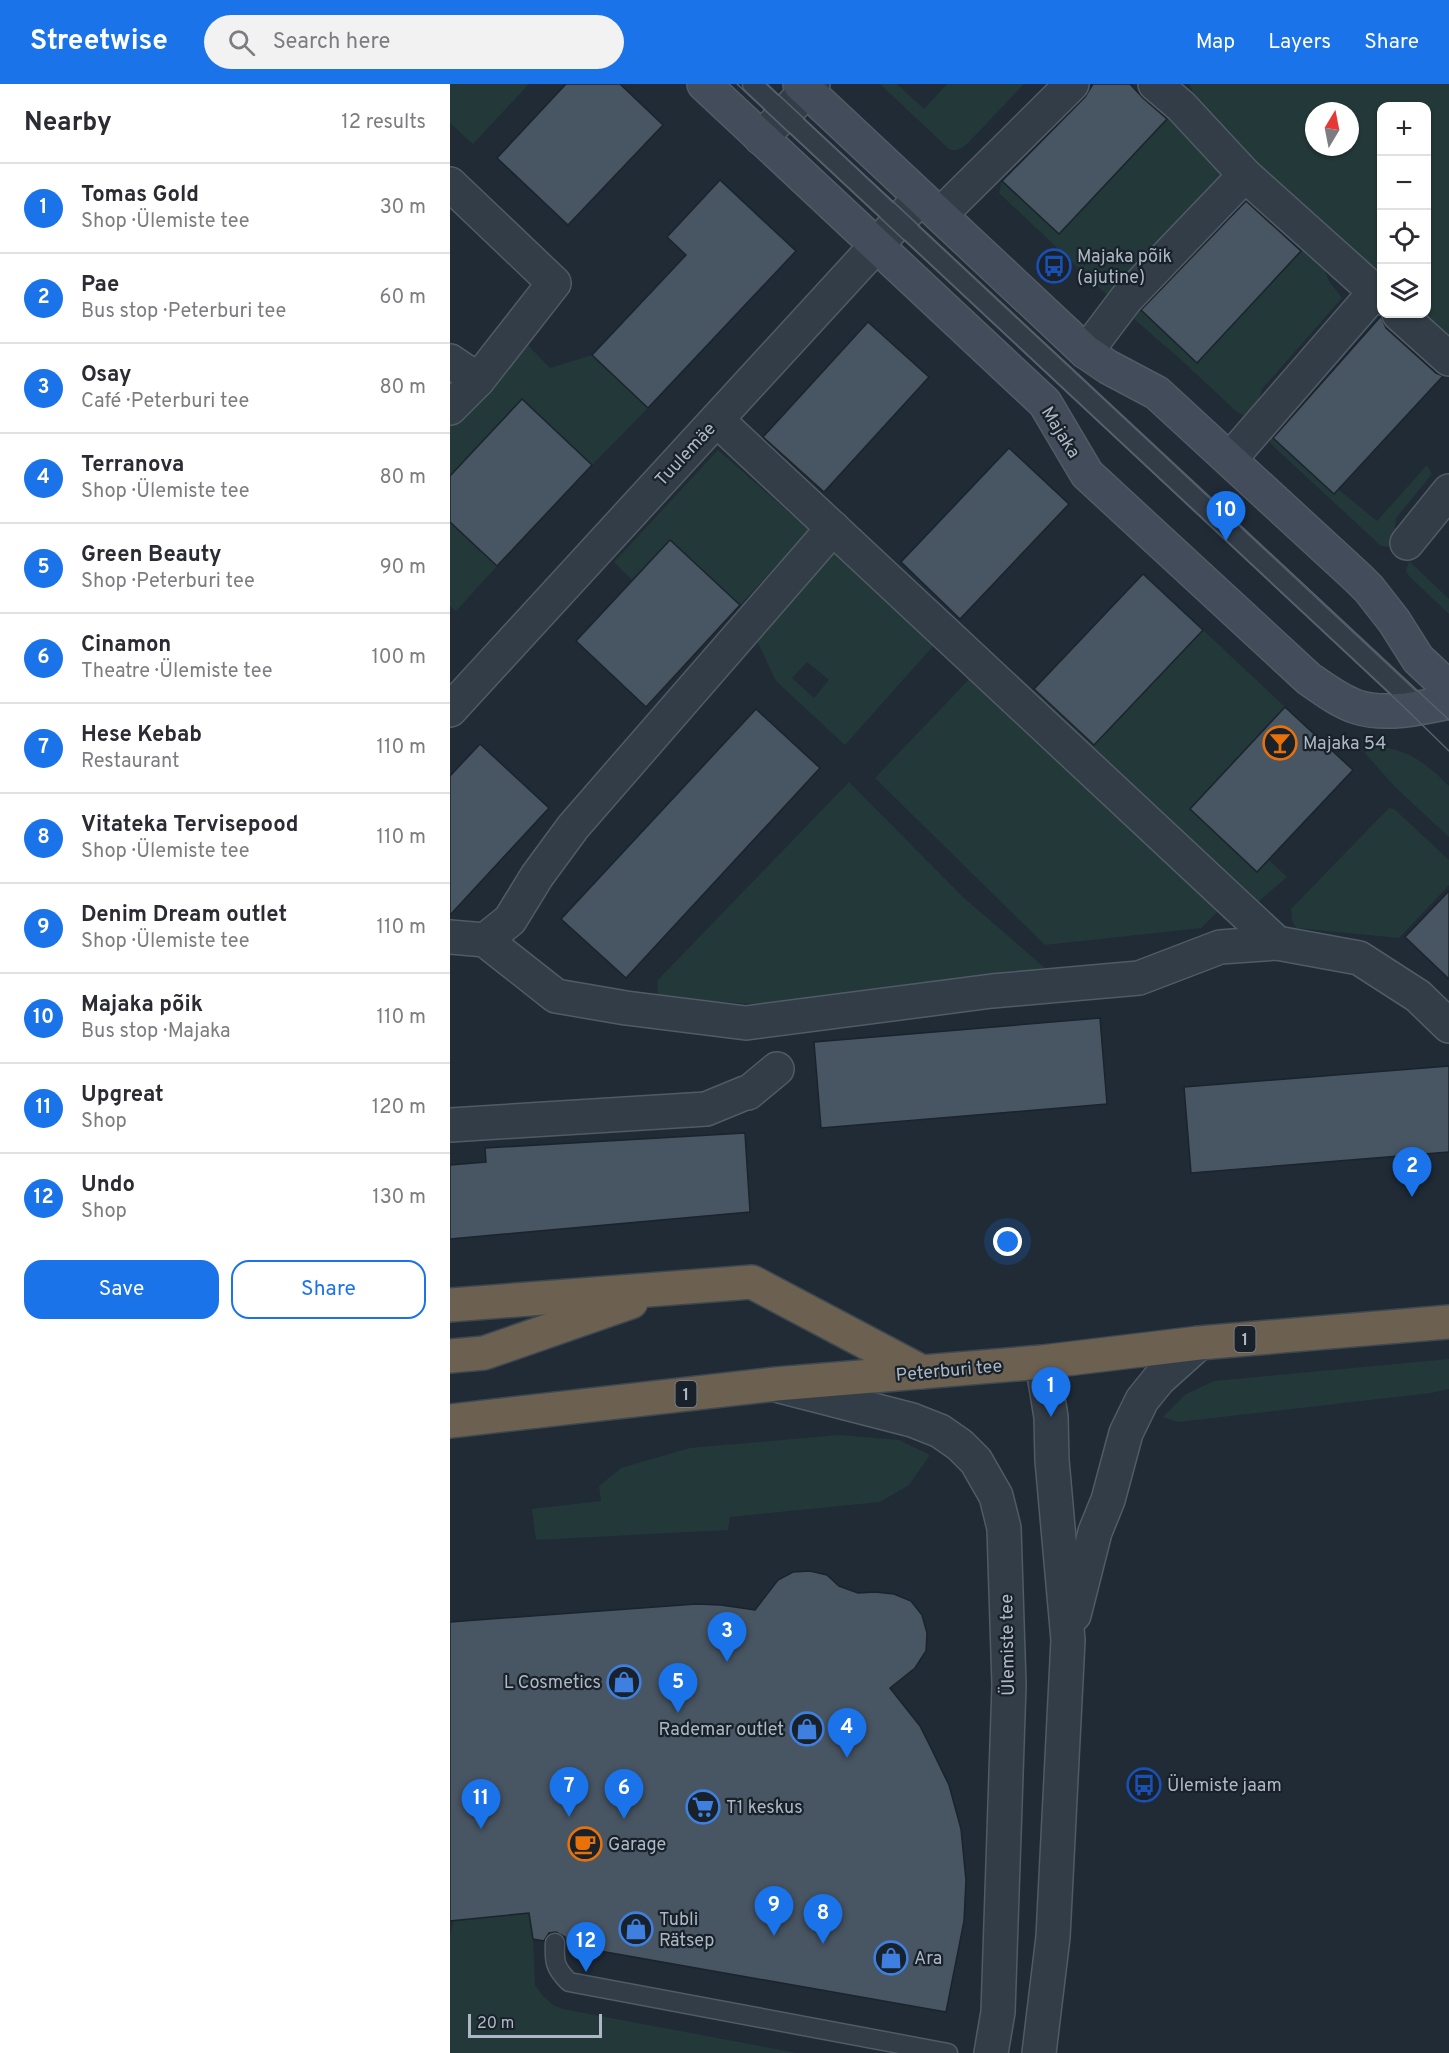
<!DOCTYPE html>
<html lang="en">
<head>
<meta charset="utf-8">
<style>
	:root { --surface:#fff; --page:#f2f2f3; --text:#2b2b33; --muted:#7c7c81; --line:#e1e1e2; --accent:#1a73e8 }
	body { margin:0; font-family:Overpass,sans-serif; background:var(--page); color:var(--text) }
	.controls { position:absolute; right:18px; top:18px; display:grid; overflow:hidden; border-radius:12px; box-shadow:0 2px 4px #0004 }
	.controls button { width:54px; height:54px; display:grid; place-items:center; padding:0; border:0; border-bottom:2px solid var(--line); background:var(--surface); color:var(--text); font:30px sans-serif }
	.compass { position:absolute; left:855px; top:18px; width:54px; height:54px; border-radius:50%; background:var(--surface); box-shadow:0 2px 4px #0004; rotate:10deg }
	.scale { position:absolute; left:18px; bottom:15px; width:134px; box-sizing:border-box; padding-left:6px; border:3px solid #aeb8c4; border-top:0; font-size:16px; line-height:21px; white-space:nowrap; color:#aeb8c4; -webkit-text-stroke:4px #19222b; paint-order:stroke }
	.you { position:absolute; left:558px; top:1158px; width:21px; height:21px; margin:-15px; border:4px solid #fff; border-radius:50%; background:#1a73e8; box-shadow:0 0 0 9px #1a73e833 }
	.badge { display:grid; place-items:center; width:39px; height:39px; border-radius:50%; background:var(--accent); color:#fff; font-size:20px; font-weight:700 }
	.pin { position:absolute; translate:-50% -50px; filter:drop-shadow(0 2px 3px #0008) }
	.pin::after { content:''; position:absolute; top:32px; width:21px; height:18px; background:inherit; clip-path:polygon(0 0,100% 0,50% 100%) }
	.list { margin:0; padding:0; list-style:none }
	h2 { display:flex; justify-content:space-between; align-items:center; height:78px; margin:0; padding:0 24px; font-size:26px }
	h2 small { font-size:20px; font-weight:400; color:var(--muted) }
	.list li { display:grid; grid-template-columns:39px 1fr auto; gap:18px; align-items:center; box-sizing:border-box; height:90px; padding:0 24px; border-top:2px solid var(--line) }
	.list b { display:block; font-size:22px; white-space:nowrap }
	.list p { margin:0; font-size:20px; white-space:nowrap; color:var(--muted) }
	.list em { font-size:20px; font-style:normal; color:var(--muted) }
	.actions { display:flex; gap:12px; padding:18px 24px }
	.actions a { flex:1; padding:14px 0; border:2px solid var(--accent); border-radius:18px; text-align:center; font-size:21px; color:var(--accent) }
	.actions .main { background:var(--accent); color:#fff }
	.icon { flex:none; width:33px; height:33px; fill:none; stroke:currentColor; stroke-width:2; stroke-linecap:round; stroke-linejoin:round }
	.map { position:relative; flex:none; width:999px; height:1969px; overflow:hidden }
	header { display:flex; align-items:center; gap:36px; box-sizing:border-box; height:84px; padding:0 30px; background:var(--accent); color:#fff }
	header strong { font-size:28px }
	nav { display:flex; gap:33px; margin-inline-start:auto; font-size:21px }
	.search { width:420px; height:54px; background:var(--page); display:flex; align-items:center; gap:15px; box-sizing:border-box; padding:0 21px; border-radius:33px; color:var(--muted); font-size:22px }
	main { display:flex }
	aside { flex:1; background:var(--surface) }
	.map>svg:first-child { display:block }
	.green { fill:#233838; fill-rule:evenodd }
	.building { fill:#485562; stroke:#1b242d; stroke-width:1.5 }
	.lines { fill:none; stroke-linecap:round; stroke-linejoin:round }
	.lane-casing { stroke:#515b65; stroke-width:21 }
	.street-casing { stroke:#515b65; stroke-width:36 }
	.secondary-casing { stroke:#515b65; stroke-width:36 }
	.highway-casing { stroke:#3e4851; stroke-width:36 }
	.lane { stroke:#333d47; stroke-width:18 }
	.street { stroke:#333d47; stroke-width:33 }
	.secondary { stroke:#424c5a; stroke-width:33 }
	.highway { stroke:#6c6051; stroke-width:33 }
	.tram { stroke:#55616e; stroke-width:1.5 }
	.labels { text-anchor:middle; stroke-width:4.5; stroke-linejoin:round; paint-order:stroke }
	.shield { fill:#19222b; stroke:#818b96; stroke-width:1.5 }
	.shield-label { font-size:16px; font-weight:bold; fill:#aeb8c4 }
	.poi-label { font-size:18px; fill:#aeb8c4; stroke:#19222b; text-anchor:start }
	.street-label { font-size:18px; fill:#aeb8c4; stroke:#19222b }
</style>
</head>
<body>
<header>
<strong>Streetwise</strong>
<div class="search"><svg class="icon" aria-label="search" viewBox="0 0 24 24"><circle cx="10" cy="10" r="6"/><path d="M15 15l6 6"/></svg>Search here</div>
<nav><a>Map</a><a>Layers</a><a>Share</a></nav>
</header>
<main>
<aside>
<h2>Nearby<small>12 results</small></h2>
<ul class="list">
<li><span class="badge">1</span><div><b>Tomas Gold</b><p>Shop · Ülemiste tee</p></div><em>30 m</em></li>
<li><span class="badge">2</span><div><b>Pae</b><p>Bus stop · Peterburi tee</p></div><em>60 m</em></li>
<li><span class="badge">3</span><div><b>Osay</b><p>Café · Peterburi tee</p></div><em>80 m</em></li>
<li><span class="badge">4</span><div><b>Terranova</b><p>Shop · Ülemiste tee</p></div><em>80 m</em></li>
<li><span class="badge">5</span><div><b>Green Beauty</b><p>Shop · Peterburi tee</p></div><em>90 m</em></li>
<li><span class="badge">6</span><div><b>Cinamon</b><p>Theatre · Ülemiste tee</p></div><em>100 m</em></li>
<li><span class="badge">7</span><div><b>Hese Kebab</b><p>Restaurant</p></div><em>110 m</em></li>
<li><span class="badge">8</span><div><b>Vitateka Tervisepood</b><p>Shop · Ülemiste tee</p></div><em>110 m</em></li>
<li><span class="badge">9</span><div><b>Denim Dream outlet</b><p>Shop · Ülemiste tee</p></div><em>110 m</em></li>
<li><span class="badge">10</span><div><b>Majaka põik</b><p>Bus stop · Majaka</p></div><em>110 m</em></li>
<li><span class="badge">11</span><div><b>Upgreat</b><p>Shop</p></div><em>120 m</em></li>
<li><span class="badge">12</span><div><b>Undo</b><p>Shop</p></div><em>130 m</em></li>
</ul>
<div class="actions"><a class="main">Save</a><a>Share</a></div>
</aside>
<div class="map">
<svg width="999" height="1969" viewBox="0 0 999 1969">
	<rect width="100%" height="100%" fill="#202b36"/>
	<g class="green">
		<path d="M0 0H79L23 60 0 39Z"/>
		<path d="M430 0H447L474 25 497 0H574L519 58C512 64 508 68 499 65Z"/>
		<path d="M739 0H999V256L970 230H976V22H932L931 194C896 161 861 129 826 96 795 68 757 39 739 0ZM864 27H900V63H864Z"/>
		<path d="M717 35H724L771 90 770 95 664 210H656L549 109 552 97 609 150Z"/>
		<path d="M854 164 872 180 879 197 892 214 812 305 807 323 797 333 787 328 728 273 685 236 684 230 688 223 747 279Z"/>
		<path d="M74 257 100 284 142 271 198 324 142 381 139 378 0 392V335Z"/>
		<path d="M821 351 883 409 888 405 927 437 977 381 982 390 946 434 943 459 937 463 930 461 820 359Z"/>
		<path d="M268 366 359 446 290 521 220 456 182 496 164 478Z"/>
		<path d="M0 438 47 482 6 527 0 522Z"/>
		<path d="M386 466 484 561 395 661 326 597 307 557ZM357 578 379 596 364 614 342 594Z"/>
		<path d="M959 477 999 515V530L959 492 956 487Z"/>
		<path d="M753 546 835 623 740 725 807 788 819 776 837 793 802 823 576 615 584 605 644 661Z"/>
		<path d="M525 589 772 823 751 844 595 861 425 694Z"/>
		<path d="M923 661C960 667 972 676 999 702V753L944 702 915 669Z"/>
		<path d="M399 698 513 813 595 884 324 921 208 914 207 897Z"/>
		<path d="M939 724 944 725 999 776V801L949 854 846 844 842 836 841 825Z"/>
		<path d="M999 1275V1305L981 1309 728 1338 713 1333 736 1310 764 1297Z"/>
		<path d="M389 1351 449 1356 480 1371 459 1401 430 1418 280 1433 278 1446 86 1456 82 1425 151 1417 149 1402 171 1384 240 1364Z"/>
		<path d="M79 1829 83 1855 85 1901 93 1912 103 1921 113 1925 347 1969H0V1852L4 1836Z"/>
	</g>
	<g class="building">
		<path d="M116 0H170L213 41 118 141 47 74Z"/>
		<path d="M643 0H680L693 14 717 35 609 150 552 97 635 13Z"/>
		<path d="M270 96 346 167 198 324 142 271 236 171 217 153Z"/>
		<path d="M796 117 851 167 747 279 691 226Z"/>
		<path d="M931 232 936 244 986 289 993 292 884 410 823 354Z"/>
		<path d="M418 238 479 293 374 408 313 353Z"/>
		<path d="M72 315 142 381 47 482 0 438V392Z"/>
		<path d="M559 364 619 420 510 535 451 478Z"/>
		<path d="M220 456 290 521 196 623 126 557Z"/>
		<path d="M693 490 753 546 644 661 584 605Z"/>
		<path d="M835 623 903 686 807 788 740 725Z"/>
		<path d="M306 625 370 684 176 894 111 835Z"/>
		<path d="M30 660 99 724 0 831V692Z"/>
		<path d="M999 807V895L955 853Z"/>
		<path d="M650 934 657 1020 371 1044 364 958Z"/>
		<path d="M999 982V1068L741 1089 734 1003Z"/>
		<path d="M295 1049 300 1128 0 1155V1081L36 1078 35 1064Z"/>
		<path d="M360 1487 377 1491 389 1502 408 1509 425 1508 444 1510 461 1517 472 1531 477 1549 476 1567 465 1584 440 1604 470 1642 481 1664 499 1701 511 1745 516 1796 514 1837 496 1928 116 1861 115 1853 106 1848 99 1849 94 1857 83 1855 79 1829 0 1837V1538L246 1520 271 1521 305 1526 328 1496 343 1488Z"/>
	</g>
	<g class="lines">
		<defs>
			<g id="lane">
				<path d="M302 0 969 623"/>
				<path d="M105 1859C104 1878 105 1884 119 1898L498 1969"/>
			</g>
			<g id="street">
				<path d="M705 0 731 22 795 91 932 214"/>
				<path d="M311 54 363 0"/>
				<path d="M0 100 104 199 28 296 0 324"/>
				<path d="M490 131 622 0"/>
				<path d="M949 230 999 275"/>
				<path d="M636 268 676 215 795 91"/>
				<path d="M0 277 28 296"/>
				<path d="M267 336 827 859 909 874 968 912 999 942"/>
				<path d="M780 375 925 208"/>
				<path d="M957 459 999 407"/>
				<path d="M0 626 470 114"/>
				<path d="M0 853 35 856 106 912 176 924 296 939 542 907 689 894 770 863 827 859"/>
				<path d="M35 856 60 836 87 792 123 743 383 444"/>
				<path d="M0 1041 256 1025 295 1009H298L327 985"/>
				<path d="M330 1302 462 1336 490 1347 510 1361 526 1377 546 1412 554 1444 559 1601 548 1928 541 1969"/>
				<path d="M624 1531 645 1448 658 1416 676 1349 692 1316 709 1295 749 1259"/>
				<path d="M589 1969 603 1853 618 1556 602 1376 601 1333 592 1278"/>
			</g>
			<g id="secondary">
				<path d="M254 0 595 319 637 390 859 595C874 605 889 617 907 623 935 632 971 624 999 618"/>
				<path d="M350 0 636 268 658 283 707 309 908 494 919 505 944 537 968 575 999 604"/>
			</g>
			<g id="highway">
				<path d="M0 1221 302 1198 472 1288"/>
				<path d="M0 1272 34 1269 181 1218"/>
				<path d="M0 1337 326 1300 592 1278 749 1259 999 1238"/>
			</g>
		</defs>
		<use href="#lane" class="lane-casing"/>
		<use href="#street" class="street-casing"/>
		<use href="#secondary" class="secondary-casing"/>
		<use href="#highway" class="highway-casing"/>
		<use href="#lane" class="lane"/>
		<use href="#street" class="street"/>
		<use href="#secondary" class="secondary"/>
		<use href="#highway" class="highway"/>
		<g class="tram">
			<path d="M287 0 956 625 999 667"/>
			<path d="M317 0 999 636"/>
		</g>
	</g>
	<defs>
		<symbol id="bus-ring" viewBox="-11 -11 22 22"><circle r="9.5" fill="#19222b" stroke="#1a4fb4" stroke-width="1.5"/><path d="M-5-6H5V4H4V6H2V4H-2V6H-4V4H-5ZM-3.5-4V0h7V-4ZM-3.5 1.2v1.5H-2V1.2ZM2 1.2v1.5H3.5V1.2Z" fill="#1a4fb4"/></symbol>
		<symbol id="bar-ring" viewBox="-11 -11 22 22"><circle r="9.5" fill="#19222b" stroke="#e8710a" stroke-width="1.5"/><path d="M-6-5H6L.8 .8V4.5H3.5V6h-7V4.5H-.8V.8Z" fill="#e8710a"/></symbol>
		<symbol id="shop-ring" viewBox="-11 -11 22 22"><circle r="9.5" fill="#19222b" stroke="#3f7fe0" stroke-width="1.5"/><path d="M-5-2.5h2.3a2.7 3.5 0 0 1 5.4 0H5L5.5 6h-11ZM-1.5-2.5h3a1.5 2.3 0 0 0-3 0Z" fill="#3f7fe0"/></symbol>
		<symbol id="supermarket-ring" viewBox="-11 -11 22 22"><circle r="9.5" fill="#19222b" stroke="#3f7fe0" stroke-width="1.5"/><path d="M-6-5.5h2.5l.6 2H6L4.5 2H-2.5L-4.4-4H-6ZM-1.5 3.2a1.3 1.3 0 1 0 .1 0ZM3 3.2a1.3 1.3 0 1 0 .1 0Z" fill="#3f7fe0"/></symbol>
		<symbol id="cafe-ring" viewBox="-11 -11 22 22"><circle r="9.5" fill="#19222b" stroke="#e8710a" stroke-width="1.5"/><path d="M-5.5-4.5H6V0H3Q3 3.5 0 3.5H-2.5Q-5.5 3.5-5.5 0ZM3-3.2v2h1.7v-2ZM-6 4.5H4V6H-6Z" fill="#e8710a"/></symbol>
	</defs>
	<g fill-rule="evenodd">
		<use href="#bus-ring" x="585" y="163" width="38" height="38"/>
		<use href="#bar-ring" x="811" y="640" width="38" height="38"/>
		<use href="#shop-ring" x="155" y="1579" width="38" height="38"/>
		<use href="#shop-ring" x="338" y="1626" width="38" height="38"/>
		<use href="#bus-ring" x="675" y="1682" width="38" height="38"/>
		<use href="#supermarket-ring" x="234" y="1704" width="38" height="38"/>
		<use href="#cafe-ring" x="116" y="1741" width="38" height="38"/>
		<use href="#shop-ring" x="167" y="1826" width="38" height="38"/>
		<use href="#shop-ring" x="422" y="1855" width="38" height="38"/>
	</g>
	<g class="labels">
		<g class="shield">
			<rect x="784.5" y="1242" width="21" height="26" rx="4.5"/>
			<rect x="225.5" y="1297" width="21" height="26" rx="4.5"/>
		</g>
		<g class="shield-label">
			<text x="795" y="1261">1</text>
			<text x="236" y="1316">1</text>
		</g>
		<g class="poi-label">
			<text x="627" y="178">Majaka põik<tspan x="627" dy="21">(ajutine)</tspan></text>
			<text x="853" y="665">Majaka 54</text>
			<text x="151" y="1604" text-anchor="end">L Cosmetics</text>
			<text x="334" y="1651" text-anchor="end">Rademar outlet</text>
			<text x="717" y="1707">Ülemiste jaam</text>
			<text x="276" y="1729">T1 keskus</text>
			<text x="158" y="1766">Garage</text>
			<text x="209" y="1841">Tubli<tspan x="209" dy="21">Rätsep</tspan></text>
			<text x="464" y="1880">Ara</text>
		</g>
		<g class="street-label">
			<text transform="translate(611 348) rotate(58)" y="6">Majaka</text>
			<text transform="translate(235 370) rotate(-47)" y="6">Tuulemäe</text>
			<text transform="translate(499 1286) rotate(-5)" y="6">Peterburi tee</text>
			<text transform="translate(557 1561) rotate(-91)" y="6">Ülemiste tee</text>
		</g>
	</g>
</svg>
<div class="controls">
<button>+</button>
<button>−</button>
<button><svg class="icon" aria-label="locate" viewBox="0 0 24 24"><circle cx="12" cy="12" r="6"/><path d="M12 2v4M12 18v4M2 12h4M18 12h4"/></svg></button>
<button><svg class="icon" aria-label="layers" viewBox="0 0 24 24"><path d="M12 4l9 5-9 5-9-5zM3 14l9 5 9-5"/></svg></button>
</div>
<svg class="compass" viewBox="-18 -18 36 36"><path d="M0-13l5 13h-10z" fill="#e53935"/><path d="M0 13l5-13h-10z" fill="#7c7c81"/></svg>
<div class="scale">20 m</div>
<div class="you"></div>
<div class="pin badge" style="left:601px;top:1333px">1</div>
<div class="pin badge" style="left:962px;top:1113px">2</div>
<div class="pin badge" style="left:277px;top:1578px">3</div>
<div class="pin badge" style="left:397px;top:1674px">4</div>
<div class="pin badge" style="left:228px;top:1629px">5</div>
<div class="pin badge" style="left:174px;top:1735px">6</div>
<div class="pin badge" style="left:119px;top:1733px">7</div>
<div class="pin badge" style="left:373px;top:1860px">8</div>
<div class="pin badge" style="left:324px;top:1852px">9</div>
<div class="pin badge" style="left:776px;top:457px">10</div>
<div class="pin badge" style="left:31px;top:1745px">11</div>
<div class="pin badge" style="left:136px;top:1888px">12</div>
</div>
</main>
</body>
</html>
